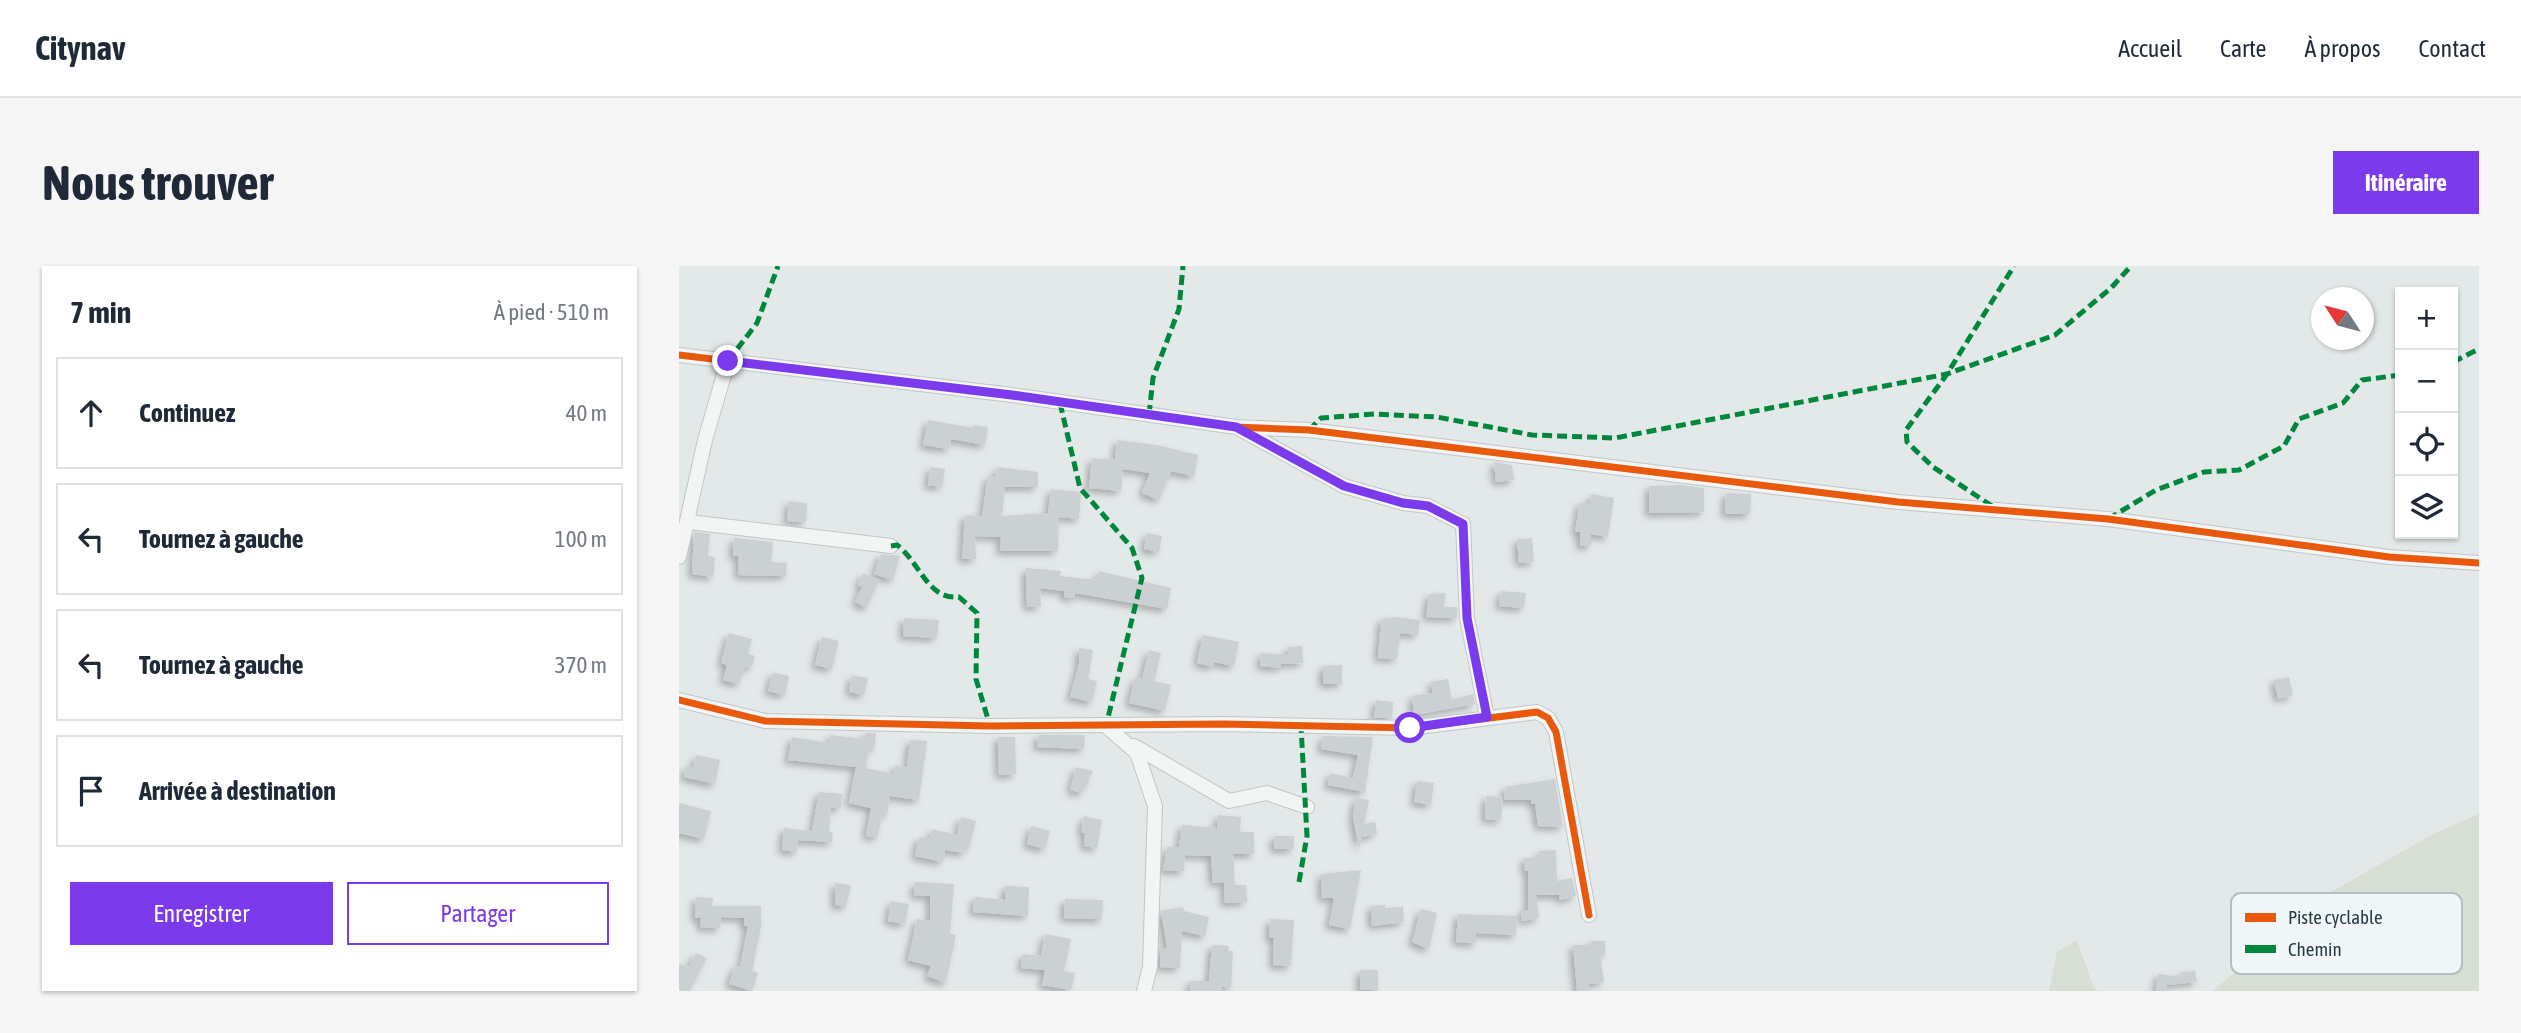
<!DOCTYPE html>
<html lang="fr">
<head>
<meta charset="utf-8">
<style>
	:root { --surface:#fff; --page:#f6f6f7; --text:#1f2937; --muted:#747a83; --line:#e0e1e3; --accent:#7c3aed }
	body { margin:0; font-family:"Asap Condensed",sans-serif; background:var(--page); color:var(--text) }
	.controls { position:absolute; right:21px; top:21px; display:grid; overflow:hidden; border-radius:0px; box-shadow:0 2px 5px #0004 }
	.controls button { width:63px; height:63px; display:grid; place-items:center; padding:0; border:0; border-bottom:2px solid var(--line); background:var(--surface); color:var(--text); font:35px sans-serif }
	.compass { position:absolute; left:1632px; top:21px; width:63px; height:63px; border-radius:50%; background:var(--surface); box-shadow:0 2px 5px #0004; rotate:306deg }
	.stop { position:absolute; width:21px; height:21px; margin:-16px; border:5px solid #7c3aed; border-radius:50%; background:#fff }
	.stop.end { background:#7c3aed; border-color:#fff; box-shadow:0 2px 7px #0008 }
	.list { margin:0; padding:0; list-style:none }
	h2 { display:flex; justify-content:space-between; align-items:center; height:91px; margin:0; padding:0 28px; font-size:30px }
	h2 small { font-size:23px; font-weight:400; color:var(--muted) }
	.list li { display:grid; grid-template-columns:46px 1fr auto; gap:21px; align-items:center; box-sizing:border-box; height:112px; margin:0 14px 14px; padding:0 14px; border:2px solid var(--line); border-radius:0px }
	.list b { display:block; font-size:26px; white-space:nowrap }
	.list em { font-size:23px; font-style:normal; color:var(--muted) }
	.actions { display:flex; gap:14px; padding:21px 28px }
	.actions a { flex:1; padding:16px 0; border:2px solid var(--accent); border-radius:0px; text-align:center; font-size:24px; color:var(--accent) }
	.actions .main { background:var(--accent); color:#fff }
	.icon { flex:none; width:38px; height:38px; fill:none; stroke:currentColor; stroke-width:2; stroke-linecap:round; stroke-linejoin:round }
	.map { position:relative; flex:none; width:1800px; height:725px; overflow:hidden; border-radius:0px }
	header { display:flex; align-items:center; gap:42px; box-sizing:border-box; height:98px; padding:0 35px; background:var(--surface); border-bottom:2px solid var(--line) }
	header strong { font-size:33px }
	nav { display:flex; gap:38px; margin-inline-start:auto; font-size:24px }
	.intro { display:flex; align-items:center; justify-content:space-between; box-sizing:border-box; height:168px; padding:0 42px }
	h1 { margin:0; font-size:49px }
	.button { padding:18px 32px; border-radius:0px; background:var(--accent); color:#fff; font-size:24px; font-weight:700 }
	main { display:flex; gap:42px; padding:0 42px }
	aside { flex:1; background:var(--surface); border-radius:0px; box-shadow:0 2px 5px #0004 }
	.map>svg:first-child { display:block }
	.green { fill:#d7ded3 }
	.building { fill:#cbd0d2; filter:url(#shadow) }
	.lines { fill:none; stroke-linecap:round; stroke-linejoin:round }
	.minor-casing { stroke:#c1c6c7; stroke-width:16 }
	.minor { stroke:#f3f5f5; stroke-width:14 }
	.quiet { stroke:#00873e; stroke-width:5; stroke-dasharray:10 5; stroke-linecap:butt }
	.cycleway-casing { stroke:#f1f7f8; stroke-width:11 }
	.cycleway { stroke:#e8590c; stroke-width:7 }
	.route { stroke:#7c3aed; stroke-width:9 }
	.key { fill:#f1f7f8; stroke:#b4bfc2; stroke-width:2 }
	.key-label { font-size:19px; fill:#273d45 }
</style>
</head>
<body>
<header>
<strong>Citynav</strong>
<nav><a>Accueil</a><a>Carte</a><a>À propos</a><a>Contact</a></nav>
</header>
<div class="intro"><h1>Nous trouver</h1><a class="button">Itinéraire</a></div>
<main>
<aside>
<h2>7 min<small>À pied · 510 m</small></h2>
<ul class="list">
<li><svg class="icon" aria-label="ahead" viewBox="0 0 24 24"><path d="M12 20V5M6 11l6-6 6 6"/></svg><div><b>Continuez</b></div><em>40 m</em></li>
<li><svg class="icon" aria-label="left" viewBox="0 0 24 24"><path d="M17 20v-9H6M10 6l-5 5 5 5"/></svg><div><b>Tournez à gauche</b></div><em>100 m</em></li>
<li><svg class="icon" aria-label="left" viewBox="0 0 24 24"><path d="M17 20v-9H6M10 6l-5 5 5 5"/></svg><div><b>Tournez à gauche</b></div><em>370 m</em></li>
<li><svg class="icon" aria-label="arrive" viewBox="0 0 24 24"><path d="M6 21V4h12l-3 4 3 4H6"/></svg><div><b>Arrivée à destination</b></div></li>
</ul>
<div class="actions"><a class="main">Enregistrer</a><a>Partager</a></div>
</aside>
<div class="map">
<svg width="1800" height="725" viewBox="0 0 1800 725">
	<defs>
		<filter id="shadow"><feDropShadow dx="-4" dy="4" stdDeviation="3.5" flood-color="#0004"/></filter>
	</defs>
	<rect width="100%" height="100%" fill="#e3e8e9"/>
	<g class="green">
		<path d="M1800 548V725H1534L1647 629 1754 568Z"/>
		<path d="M1398 674 1414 720 1419 725H1370L1378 686Z"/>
	</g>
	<g class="building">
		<path d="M249 154 294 162 295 159 309 161 306 179 272 173 270 183 244 179Z"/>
		<path d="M438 174 478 179 519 189 515 210 492 205 480 234 463 227 471 207 444 203 442 225 410 222 413 192 436 194Z"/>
		<path d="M815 196 833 199 835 214 817 216Z"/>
		<path d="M251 201 266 203 263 221 249 219Z"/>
		<path d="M318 201 359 206V221H326L323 250 369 247 372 223 402 226 400 253 380 251 379 285H321L322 271 296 270 297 293H283L286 249 303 250 309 210 316 211Z"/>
		<path d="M1003 219 1025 222V246L970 247V220Z"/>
		<path d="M1047 227 1072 228 1071 248H1046Z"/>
		<path d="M912 228 935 232 929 271 912 268V280H901V266H896L901 236 911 238Z"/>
		<path d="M110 235 128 237 127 256 108 255Z"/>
		<path d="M15 266 31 268 29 290 36 291 34 311 13 308Z"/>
		<path d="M468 267 483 270 480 286 465 283Z"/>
		<path d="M55 272 94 276 92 296 108 297 107 310 59 309 60 290H54Z"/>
		<path d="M853 272 855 296 840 297 838 273Z"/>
		<path d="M202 288 221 290 214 314 195 308Z"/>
		<path d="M347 302 382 305 381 310 418 314 420 305 492 322 488 343 396 327V332L385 331 386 325 361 322 362 340 348 341Z"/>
		<path d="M184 307 200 314 188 342 176 336 183 321 179 319Z"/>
		<path d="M822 325 847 327 845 342 820 340Z"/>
		<path d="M767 327 765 341H778V352L747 351 750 328Z"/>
		<path d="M716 351 741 354 739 369 721 367 718 393 699 392 702 353Z"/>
		<path d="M225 352 260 354 258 372 224 370Z"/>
		<path d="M50 367 73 373 69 388 76 390 72 402 66 400 60 418 44 414 48 399 42 397Z"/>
		<path d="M524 369 560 376 555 400 535 396 534 401 518 397Z"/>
		<path d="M143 371 160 375 153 403 136 399Z"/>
		<path d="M623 380 624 397 602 398V402L581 400 582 387 609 389V381Z"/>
		<path d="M400 382 414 384 409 413 418 415 413 436 391 431 400 398Z"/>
		<path d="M470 384 482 387 475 415 492 419 486 445 450 437 456 412 463 413Z"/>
		<path d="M663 399V418H644V400Z"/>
		<path d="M94 406 110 410 106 429 89 425Z"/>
		<path d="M173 409 189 412 185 429 170 426Z"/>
		<path d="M1610 411 1614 429 1599 433 1595 414Z"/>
		<path d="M769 413 773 434 794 428 796 438 735 449 733 430 754 427 752 416Z"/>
		<path d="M697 434 714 436 713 452H695Z"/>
		<path d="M186 467H197L195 483 190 482 187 502 215 508 216 499 228 501 231 474 248 475 240 534 211 530 208 549 203 548 199 571 187 570 192 542 170 537 177 501 109 494 113 471 150 477 151 469 185 473Z"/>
		<path d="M359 469H406L405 483 358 481Z"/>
		<path d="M644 470 694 471 686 526 649 519 651 507 674 512 679 489 642 483Z"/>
		<path d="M319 471H336L337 508 320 509Z"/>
		<path d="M17 489 41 494 36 518 5 511 7 500 14 502Z"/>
		<path d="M397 501 414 505 403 527 391 524Z"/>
		<path d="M876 513 884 561 859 560 856 538H852V534H825L826 521Z"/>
		<path d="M738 515 755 517 752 539 735 536Z"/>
		<path d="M140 526 163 528 162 542 152 541 150 566 154 567 153 576 119 574 118 586 103 584 105 562 133 565Z"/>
		<path d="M807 530 824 531 822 554 806 553Z"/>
		<path d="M677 532 690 534 685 558 696 556 698 568 683 571 680 583 674 550Z"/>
		<path d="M0 537 32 545 25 573 0 567Z"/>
		<path d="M539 549 562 551 561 566H575V588H554L556 619H567L568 636 546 637 545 616 534 617 532 590 506 589 505 605 484 604 488 581H500L503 559 538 562Z"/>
		<path d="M405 550 423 554 418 582 405 580 406 567 402 566Z"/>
		<path d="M282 551 297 555 290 582 286 581 285 587 266 584 264 596 236 590 240 571 251 573 253 563 278 569Z"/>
		<path d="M352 560 371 565 366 583 348 578Z"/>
		<rect x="595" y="570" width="20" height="13"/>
		<path d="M877 584 878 615 893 612 897 630 881 634 880 629H857L860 652 843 655 842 644H849V605H846L845 592 861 591V585Z"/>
		<path d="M682 604 671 663 650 659 655 632H643L642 608Z"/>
		<path d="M236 616 275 618 271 668 277 669 267 717 248 710 252 700 229 694 238 653 251 655V630L235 629Z"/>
		<path d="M156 617 172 619 167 641 156 639Z"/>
		<path d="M326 620 350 621 349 650 294 646 296 631 326 634Z"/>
		<path d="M17 631 34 632 33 640H82V661L73 705 79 707 73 725 50 718 56 700 61 701 69 660H65V652L42 651 41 662 21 661 22 652H16Z"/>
		<path d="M386 633 424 634 423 653 385 652Z"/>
		<path d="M212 635 230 638 226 658 209 655Z"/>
		<path d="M706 639V642L724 641 725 656 693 660 692 640Z"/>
		<path d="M504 641 505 645 530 651 526 670 503 665 501 702 481 701V682H488L482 645Z"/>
		<path d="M742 643 758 647 750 683 733 676Z"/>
		<path d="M779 648 838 650 837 669 797 667V677L777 676Z"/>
		<path d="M591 653 615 654 612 700 594 699 595 672H590Z"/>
		<path d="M366 668 392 673 385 705 396 707 392 724 363 719 366 704 342 702 344 688 362 690Z"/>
		<path d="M912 675H926V689H921L925 716 909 718 910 725H898L894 679H912Z"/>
		<path d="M533 679 550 680 549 685H554L552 723 543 720V725H511V715H530Z"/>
		<path d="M17 687 28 692 10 725H0V698L10 701Z"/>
		<rect x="681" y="704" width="18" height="20"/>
		<path d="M1516 705 1518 716 1488 719 1487 725H1477L1479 708 1503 711 1502 706Z"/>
	</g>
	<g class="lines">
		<defs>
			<g id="minor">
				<path d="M0 89 333 129 557 161 630 164 1219 236 1429 253 1710 291 1800 297"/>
				<path d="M561 163 665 220 724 237 749 240 784 258 788 352 808 451"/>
				<path d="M10 256 212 280"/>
				<path d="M0 291 26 174 49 95"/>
				<path d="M0 434 86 455 311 460 544 458 731 462 858 446 869 452 877 466 910 649"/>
				<path d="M427 460 458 487 476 540 471 701 465 725"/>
				<path d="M455 480 550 535 588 527 628 541"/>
			</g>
		</defs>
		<use href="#minor" class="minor-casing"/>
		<use href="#minor" class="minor"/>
		<g class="quiet">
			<path d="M49 95 78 57 99 0"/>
			<path d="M1774 96 1800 83"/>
			<path d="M381 137 401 222 453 282 463 312 427 460"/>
			<path d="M470 149 474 112 500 43 504 0"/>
			<path d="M630 164 642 152 695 148 758 151 853 169 936 172 1268 108 1376 69 1432 22 1452 0"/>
			<path d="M1313 240 1254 201 1228 176 1227 164 1268 108 1335 0"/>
			<path d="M1429 253 1477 224 1525 206 1560 204 1605 180 1620 153 1664 137 1683 114 1721 109"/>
			<path d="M212 280 218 279C241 296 248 334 280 331L298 347 297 413 311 460"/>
			<path d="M620 616 628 570 622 460"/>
		</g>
		<defs>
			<g id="cycleway">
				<path d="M0 89 333 129 557 161 630 164 1219 236 1429 253 1710 291 1800 297"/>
				<path d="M0 434 86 455 311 460 544 458 731 462 858 446 869 452 877 466 910 649"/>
			</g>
		</defs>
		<use href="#cycleway" class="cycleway-casing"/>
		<use href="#cycleway" class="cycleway"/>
	</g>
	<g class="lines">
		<path class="route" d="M49 95 333 129 557 161 665 220 724 237 749 240 784 258 788 352 808 451 731 462"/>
	</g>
	<rect x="1552" y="627" width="231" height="81" rx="10" class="key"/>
	<rect x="1566" y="647" width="31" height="9" fill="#e8590c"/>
	<rect x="1566" y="679" width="31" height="8" fill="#00873e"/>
	<g class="key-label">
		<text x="1609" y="658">Piste cyclable</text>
		<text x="1609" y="690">Chemin</text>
	</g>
</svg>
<div class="controls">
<button>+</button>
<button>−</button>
<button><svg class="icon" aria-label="locate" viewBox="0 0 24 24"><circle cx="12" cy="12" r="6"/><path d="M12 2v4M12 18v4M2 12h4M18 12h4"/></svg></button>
<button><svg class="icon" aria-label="layers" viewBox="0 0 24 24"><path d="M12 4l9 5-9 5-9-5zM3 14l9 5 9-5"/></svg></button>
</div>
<svg class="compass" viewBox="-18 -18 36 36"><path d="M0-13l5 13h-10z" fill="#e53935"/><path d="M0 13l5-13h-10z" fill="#747a83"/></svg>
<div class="stop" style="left:731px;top:462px"></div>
<div class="stop end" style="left:49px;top:95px"></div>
</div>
</main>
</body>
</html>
